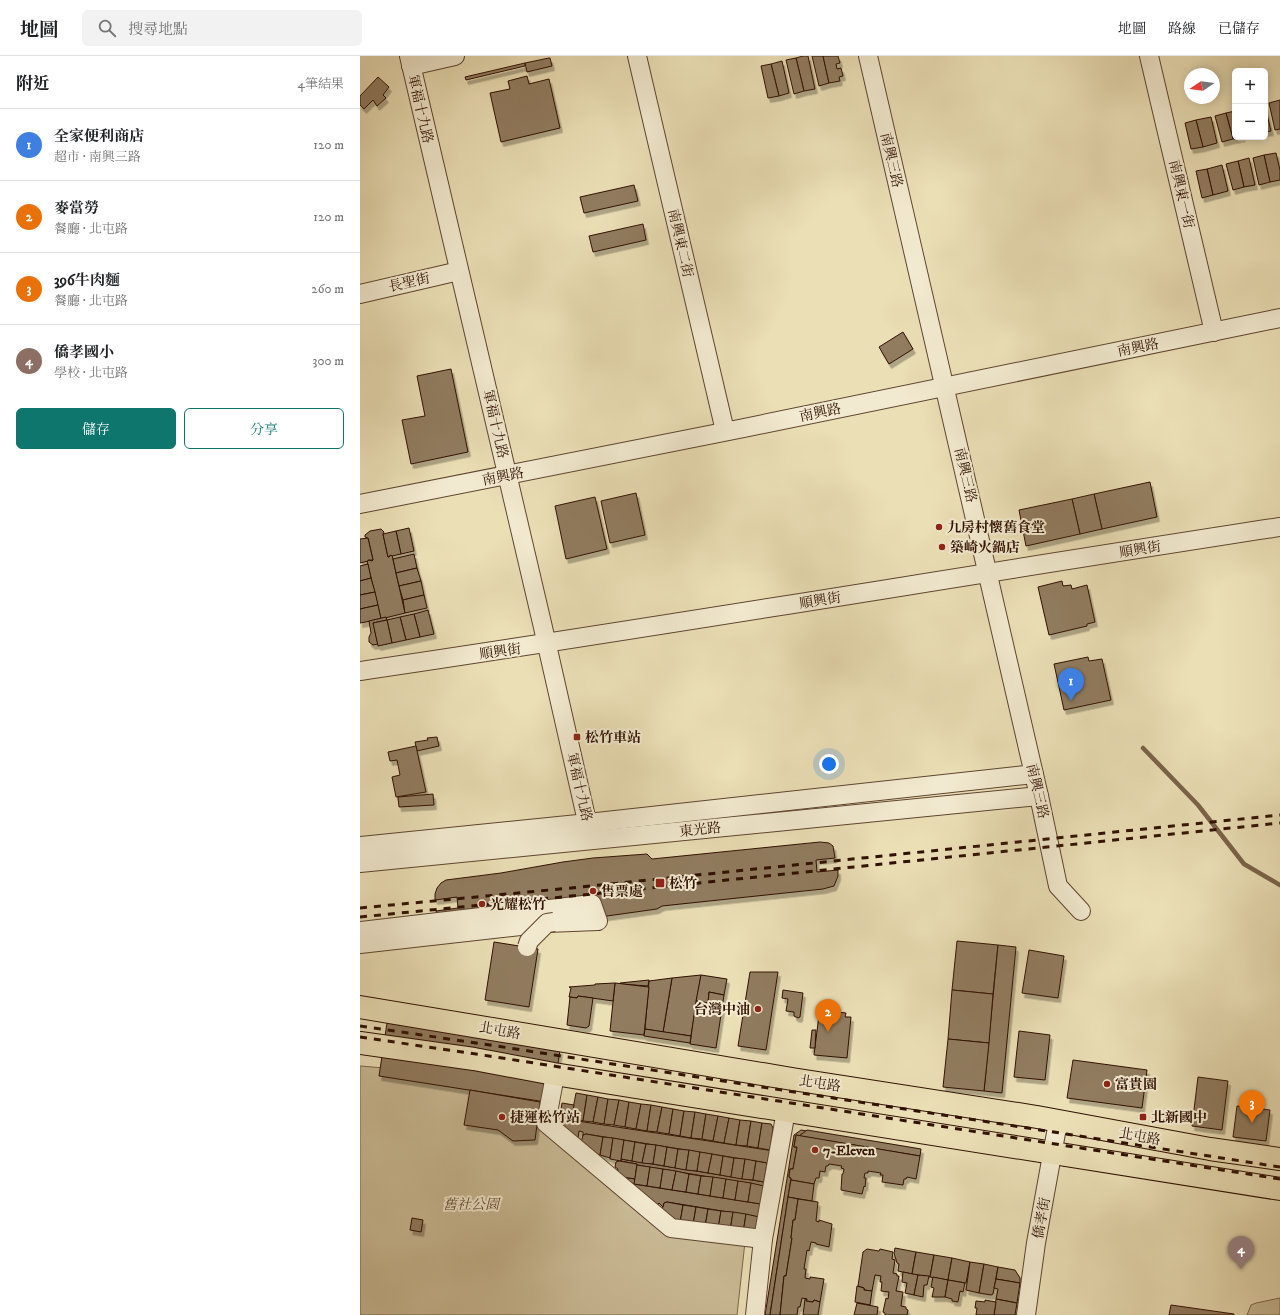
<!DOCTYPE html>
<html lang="zh-TW">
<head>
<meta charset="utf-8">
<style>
	:root { --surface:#fff; --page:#f2f2f2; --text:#202124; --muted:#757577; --line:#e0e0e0; --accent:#0f766e }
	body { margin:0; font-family:"IM FELL DW Pica","Noto Serif TC",serif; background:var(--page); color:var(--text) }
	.controls { position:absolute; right:12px; top:12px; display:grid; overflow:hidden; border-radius:6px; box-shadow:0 2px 10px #0003 }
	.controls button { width:36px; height:36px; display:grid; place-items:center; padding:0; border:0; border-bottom:1px solid var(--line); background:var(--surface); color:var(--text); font:20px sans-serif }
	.compass { position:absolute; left:824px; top:12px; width:36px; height:36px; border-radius:50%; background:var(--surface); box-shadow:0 2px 10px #0003; rotate:257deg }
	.you { position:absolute; left:469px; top:708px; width:14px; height:14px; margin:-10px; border:3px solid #fff; border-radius:50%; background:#1a73e8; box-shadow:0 0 0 6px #1a73e833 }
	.badge { display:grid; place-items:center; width:26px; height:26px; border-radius:50%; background:var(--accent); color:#fff; font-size:13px; font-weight:700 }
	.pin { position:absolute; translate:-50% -33px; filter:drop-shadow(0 1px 2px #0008) }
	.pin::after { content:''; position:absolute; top:21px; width:14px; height:12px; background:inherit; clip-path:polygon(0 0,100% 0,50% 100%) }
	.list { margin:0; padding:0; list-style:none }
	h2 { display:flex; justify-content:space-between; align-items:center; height:52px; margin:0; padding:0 16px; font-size:17px }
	h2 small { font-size:13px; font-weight:400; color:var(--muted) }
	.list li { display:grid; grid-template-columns:26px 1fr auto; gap:12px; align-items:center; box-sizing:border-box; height:72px; padding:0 16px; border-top:1px solid var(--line) }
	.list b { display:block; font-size:15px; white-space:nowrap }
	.list p { margin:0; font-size:13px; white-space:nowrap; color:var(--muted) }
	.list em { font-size:13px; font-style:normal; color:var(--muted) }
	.actions { display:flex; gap:8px; padding:12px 16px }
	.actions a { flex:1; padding:9px 0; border:1px solid var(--accent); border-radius:6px; text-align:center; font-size:14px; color:var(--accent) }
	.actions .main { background:var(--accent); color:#fff }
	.icon { flex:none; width:22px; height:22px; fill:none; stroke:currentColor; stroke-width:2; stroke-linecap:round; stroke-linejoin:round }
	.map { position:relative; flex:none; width:920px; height:1259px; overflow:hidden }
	header { display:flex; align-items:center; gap:24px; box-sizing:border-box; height:56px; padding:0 20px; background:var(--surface); border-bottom:1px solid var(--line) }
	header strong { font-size:19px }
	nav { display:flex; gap:22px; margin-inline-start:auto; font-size:14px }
	.search { width:280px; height:36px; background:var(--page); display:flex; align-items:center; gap:10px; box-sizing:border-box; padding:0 14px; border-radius:6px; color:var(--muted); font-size:15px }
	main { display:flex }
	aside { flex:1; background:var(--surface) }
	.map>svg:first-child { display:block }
	.green { fill:#cbbc97; stroke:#7e664c }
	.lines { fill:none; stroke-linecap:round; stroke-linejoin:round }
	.stream { stroke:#7a6249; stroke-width:4.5 }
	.building { fill:#917c60; stroke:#301002; filter:url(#shadow) }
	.minor-casing { stroke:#5f442f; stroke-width:20 }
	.major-casing { stroke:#301002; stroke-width:24 }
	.minor { stroke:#f2ead0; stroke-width:18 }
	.major { stroke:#ebdfb6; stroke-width:22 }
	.rail { stroke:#301002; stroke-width:3; stroke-dasharray:7 7; stroke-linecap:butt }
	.minor-bridge-casing { stroke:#5f442f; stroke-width:20; stroke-linecap:butt }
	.minor-bridge { stroke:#f2ead0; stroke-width:18 }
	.poi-dot { fill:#8f2418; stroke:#f2ead0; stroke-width:1.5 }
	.labels { text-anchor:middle; stroke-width:4; stroke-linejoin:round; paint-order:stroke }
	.street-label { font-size:14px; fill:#301002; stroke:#f2ead0 }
	.poi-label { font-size:14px; font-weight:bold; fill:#301002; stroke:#f2ead0; text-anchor:start }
	.park-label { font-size:14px; font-style:italic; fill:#664c36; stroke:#f2ead0 }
</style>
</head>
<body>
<header>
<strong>地圖</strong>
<div class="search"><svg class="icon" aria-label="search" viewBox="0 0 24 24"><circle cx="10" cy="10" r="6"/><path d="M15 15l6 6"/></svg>搜尋地點</div>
<nav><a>地圖</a><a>路線</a><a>已儲存</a></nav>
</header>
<main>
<aside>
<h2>附近<small>4筆結果</small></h2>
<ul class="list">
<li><span class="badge" style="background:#3f7fe0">1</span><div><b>全家便利商店</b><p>超市 · 南興三路</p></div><em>120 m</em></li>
<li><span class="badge" style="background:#e8710a">2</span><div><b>麥當勞</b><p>餐廳 · 北屯路</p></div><em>120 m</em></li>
<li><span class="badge" style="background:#e8710a">3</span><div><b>396牛肉麵</b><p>餐廳 · 北屯路</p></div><em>260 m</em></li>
<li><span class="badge" style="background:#8d6e63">4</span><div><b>僑孝國小</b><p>學校 · 北屯路</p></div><em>300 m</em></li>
</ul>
<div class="actions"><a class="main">儲存</a><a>分享</a></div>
</aside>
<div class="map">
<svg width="920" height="1259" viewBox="0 0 920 1259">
	<defs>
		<filter id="shadow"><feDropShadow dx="2.5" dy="4.5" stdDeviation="0" flood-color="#0004"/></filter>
	</defs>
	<rect width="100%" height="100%" fill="#ebdfb6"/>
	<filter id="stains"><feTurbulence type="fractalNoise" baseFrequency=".005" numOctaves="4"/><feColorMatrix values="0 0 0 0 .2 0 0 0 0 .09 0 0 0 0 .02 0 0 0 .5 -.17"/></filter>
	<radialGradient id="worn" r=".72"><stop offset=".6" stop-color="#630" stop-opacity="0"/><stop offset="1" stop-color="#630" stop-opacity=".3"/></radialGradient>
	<g class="green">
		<path d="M0 1010 180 1025 181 1063 311 1173 385 1186 377 1259H0Z"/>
		<path d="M920 1242V1259H887L891 1249 896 1247Z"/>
	</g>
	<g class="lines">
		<path class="stream" d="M783 692 838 749 884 808 920 829"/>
	</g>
	<g class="building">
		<path d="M443 0H448L455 33 444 35 436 2Z"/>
		<path d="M452 0H463L469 27 459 30Z"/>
		<path d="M463 0H478L480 7 476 8 477 13 481 12 483 20 479 21 480 25 469 27Z"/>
		<path d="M189 2H190L192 10 167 16 165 7Z"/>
		<path d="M436 2 444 35 434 38 426 4Z"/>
		<path d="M422 5 429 37 419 40 411 8Z"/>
		<path d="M165 7V10L106 24 105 21Z"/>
		<path d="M411 8 419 40 408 42 401 10Z"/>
		<path d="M167 20 169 28 189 23 200 72 141 86 130 37 150 33 148 25Z"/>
		<path d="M18 21 29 31 23 39 26 42 17 50 13 44 4 53 0 49V40Z"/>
		<path d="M920 44V73L915 74 909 47Z"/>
		<path d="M905 50 911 75 905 76Z"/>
		<path d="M875 55V81H883L873 83 866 57Z"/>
		<path d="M866 57 873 83 862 86 855 60Z"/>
		<path d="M851 61 857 87 843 91 836 64Z"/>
		<path d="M836 64 843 91 831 93 825 67Z"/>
		<path d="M916 97 920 114V124L910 126 904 99Z"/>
		<path d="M904 99 910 126 899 129 893 102Z"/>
		<path d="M889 102 895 129 884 131 878 105Z"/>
		<path d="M878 105 884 131 873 134 866 108Z"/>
		<path d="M862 109 868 135 853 139 847 113Z"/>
		<path d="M847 113 853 139 842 142 836 115Z"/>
		<path d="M274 129 278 145 224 157 220 141Z"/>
		<path d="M283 168 286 184 233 196 229 180Z"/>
		<path d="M543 276 553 293 529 308 519 291Z"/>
		<path d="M91 313 108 396 51 408 42 364 65 360 57 320Z"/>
		<path d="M790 426 797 461 742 473 734 438Z"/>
		<path d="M276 437 285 479 250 487 241 445Z"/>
		<path d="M734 438 742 473 720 478 712 443Z"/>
		<path d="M235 441 247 493 206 503 195 450Z"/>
		<path d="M712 443 720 478 666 490 659 454Z"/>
		<path d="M49 472 54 495 41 498 36 475Z"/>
		<path d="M21 473 24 476 23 478 28 501H29L31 499H32L45 557 21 563 7 505 9 504 12 505 13 504 8 482 5 481V479L10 475Z"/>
		<path d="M36 475 41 498 32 500 31 499 28 501 23 478Z"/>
		<path d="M8 482 13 504H8V505L0 507V483Z"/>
		<path d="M54 498 57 512 36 517 33 503Z"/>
		<path d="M8 508 11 522 0 525V510Z"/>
		<path d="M57 512 61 525 39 530 36 517Z"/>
		<path d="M11 522 15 536 0 539V525Z"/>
		<path d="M61 525 64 539 43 544 39 530Z"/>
		<path d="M702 525 703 530 711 529 712 533 727 529 735 566 727 568V570L689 579 678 531Z"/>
		<path d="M15 536 18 549 0 553V539Z"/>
		<path d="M64 539 67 552 45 557 43 544Z"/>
		<path d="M18 549 21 563 0 567V553Z"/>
		<path d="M68 554 74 578 60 581 54 558Z"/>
		<path d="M54 558 60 581 46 584 40 561Z"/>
		<path d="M26 561 27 564 13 567 18 588 13 589 9 586V581L11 577 9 565Z"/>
		<path d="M40 561 46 584 32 587 27 564Z"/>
		<path d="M27 564 32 587 18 590 13 567Z"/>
		<path d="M728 601 729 605 742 603 751 644 704 654 694 608Z"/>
		<path d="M77 681 79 690 57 695 55 686 68 684 67 682Z"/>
		<path d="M56 690 66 736 36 741 32 721 40 719 37 704 30 705 28 696Z"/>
		<path d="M73 738 74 749 39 751 38 741Z"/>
		<path d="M460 786 469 787 473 790 475 802 456 804 457 816 478 814V820L474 830 463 833 302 850 297 853 204 866 77 859 76 855 98 852 97 841 75 844V838L77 832 81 827 86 824 141 817 203 806 233 802 287 798 292 803Z"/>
		<path d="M597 885 638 889 633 938 592 934Z"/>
		<path d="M134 886 178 893 169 951 125 944Z"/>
		<path d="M638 889 656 891 642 1037 624 1035Z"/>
		<path d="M669 894 704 900 698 942 662 937Z"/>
		<path d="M390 916H418L406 994 378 990Z"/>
		<path d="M341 919 331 980 303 976 312 922Z"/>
		<path d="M341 919 367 923 364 939 349 936 348 947 336 945Z"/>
		<path d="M312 922 303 976 285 973 289 925Z"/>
		<path d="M289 924 288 930 260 928V927Z"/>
		<path d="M255 927 289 931 284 979 250 975Z"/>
		<path d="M255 927 253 945 218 940 217 942 209 941 211 932 209 931 235 929V928Z"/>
		<path d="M423 934 443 937 440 961 438 962 434 960V956L426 955 428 943 422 942Z"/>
		<path d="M592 934 633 938 629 987 588 983Z"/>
		<path d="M349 936 364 939 356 992 330 988 336 945 348 947Z"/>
		<path d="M218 940 233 942 229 970 226 972 207 969 210 941 217 942Z"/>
		<path d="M464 948 478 949 477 956 469 955 468 959H463Z"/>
		<path d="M469 955 486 957 485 961H491L487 1002 454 999 459 959H468Z"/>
		<path d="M27 967 200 994 192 1047 19 1020Z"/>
		<path d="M285 973 331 980 330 987 284 980Z"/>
		<path d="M452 974H456L455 992H450Z"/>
		<path d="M659 975 690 979 685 1024 654 1021Z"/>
		<path d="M588 983 629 987 624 1035 583 1031Z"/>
		<path d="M713 1004 787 1014 782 1052 707 1042Z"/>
		<path d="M838 1021 868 1025 862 1074 832 1070Z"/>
		<path d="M110 1034 180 1046 175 1084 153 1085 138 1074 104 1069Z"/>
		<path d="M216 1037 227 1039 223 1065 211 1063Z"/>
		<path d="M227 1039 238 1041 233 1066 223 1065Z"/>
		<path d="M238 1041 248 1043 244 1068 233 1066Z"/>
		<path d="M248 1043 259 1044 254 1069 244 1068Z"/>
		<path d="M259 1044 269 1046 265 1071 254 1069Z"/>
		<path d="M269 1046 281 1048 276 1073 265 1071Z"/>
		<path d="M202 1047 214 1049 211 1064 200 1060Z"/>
		<path d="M281 1048 291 1049 287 1075 276 1073Z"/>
		<path d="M291 1049 302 1051 297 1076 287 1075Z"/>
		<path d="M877 1050 910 1054 906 1085 873 1081Z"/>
		<path d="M302 1051 313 1053 309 1078 297 1076Z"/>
		<path d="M313 1053 324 1055 320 1080 309 1078Z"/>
		<path d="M324 1055 335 1056 331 1082 320 1080Z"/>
		<path d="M335 1056 346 1058 342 1083 331 1082Z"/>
		<path d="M346 1058 358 1060 353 1085 342 1083Z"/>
		<path d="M200 1060 211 1064 414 1095 399 1161 307 1146 304 1147 303 1151 299 1147 296 1151 257 1118 263 1120V1121L275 1123 274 1128 401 1148 404 1130 277 1109V1108L261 1105V1103L404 1126 407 1107 226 1078 223 1079V1083V1076L219 1075 218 1082 204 1072 200 1064Z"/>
		<path d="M358 1060 369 1062 364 1087 353 1085Z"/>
		<path d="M369 1062 380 1064 376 1089 364 1087Z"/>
		<path d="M380 1064 391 1065 387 1090 376 1089Z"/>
		<path d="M391 1065 402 1067 398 1092 387 1090Z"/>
		<path d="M402 1067 411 1068 413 1072 410 1094 398 1092Z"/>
		<path d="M441 1074 447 1075 439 1080 436 1079 434 1091H437L433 1113H430L429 1121 431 1122 410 1259H405L434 1079Z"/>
		<path d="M447 1074 561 1093 560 1100 439 1080Z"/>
		<path d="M226 1078 243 1081 240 1099 233 1098 221 1087 223 1079Z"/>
		<path d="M436 1079 560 1100 556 1123 547 1121 546 1123H544L543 1129 522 1126 523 1119H520L521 1117 508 1115V1117H505L504 1122H506L505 1131 504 1130 502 1138 481 1134 482 1118H483L484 1113 481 1112 482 1110 469 1108 468 1110H466L465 1116 460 1115 459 1122H456L454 1128 431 1124V1122L429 1121 430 1113H433L437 1091H434Z"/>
		<path d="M243 1081 253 1082 250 1102 240 1099Z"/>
		<path d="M253 1082 264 1084 261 1105 250 1103Z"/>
		<path d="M264 1084 275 1086 272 1105 261 1103Z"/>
		<path d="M275 1086 286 1088 282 1107 272 1105Z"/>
		<path d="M286 1088 296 1089 293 1108 282 1107Z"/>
		<path d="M296 1089 307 1091 304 1110 293 1108Z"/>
		<path d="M307 1091 318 1093 315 1112 304 1110Z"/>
		<path d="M318 1093 329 1094 326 1114 315 1112Z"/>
		<path d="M329 1094 340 1096 337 1115 326 1114Z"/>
		<path d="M340 1096 352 1098 348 1117 337 1115Z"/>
		<path d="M352 1098 363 1100 360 1119 348 1117Z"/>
		<path d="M363 1100 374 1102 371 1121 360 1119Z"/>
		<path d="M374 1102 385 1103 382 1123 371 1121Z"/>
		<path d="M385 1103 396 1105 393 1124 382 1123Z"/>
		<path d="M259 1105 277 1108 275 1123 263 1121V1120L257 1118 258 1113 255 1111 256 1106Z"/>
		<path d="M396 1105 407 1107 404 1126 393 1124Z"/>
		<path d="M277 1109 290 1111 287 1130 274 1128Z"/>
		<path d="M290 1111 303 1113 300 1132 287 1130Z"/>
		<path d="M303 1113 316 1115 312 1134 300 1132Z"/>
		<path d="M316 1115 329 1118 326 1136 312 1134Z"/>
		<path d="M329 1118 341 1120 338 1138 326 1136Z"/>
		<path d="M341 1120 353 1121 350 1140 338 1138Z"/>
		<path d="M353 1121 366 1123 363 1142 350 1140Z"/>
		<path d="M366 1123 378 1125 375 1144 363 1142Z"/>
		<path d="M431 1124 454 1128 452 1145 428 1141Z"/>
		<path d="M378 1125 391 1127 388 1146 375 1144Z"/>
		<path d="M391 1127 404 1130 401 1148 388 1146Z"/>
		<path d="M428 1141 438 1143 435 1164H433L431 1182H432L426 1220H424L420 1259H410Z"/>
		<path d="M438 1143 458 1146 456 1165 459 1166V1164L472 1168 469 1191 456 1188V1187L451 1186 449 1195 447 1194 444 1213H446L445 1222 450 1223V1221L464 1223 460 1246 454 1244 453 1246 446 1245 447 1243 442 1242 440 1251H438L437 1259H420L424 1220H426L432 1182H431L433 1164H435Z"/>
		<path d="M307 1146 323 1149 320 1167 300 1155 303 1151 304 1147Z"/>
		<path d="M323 1149 336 1151 333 1169 320 1167Z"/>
		<path d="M336 1151 348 1153 345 1171 333 1169Z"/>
		<path d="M348 1153 361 1155 358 1173 345 1171Z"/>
		<path d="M361 1155 373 1156 370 1175 358 1173Z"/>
		<path d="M373 1156 386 1158 383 1177 370 1175Z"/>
		<path d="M386 1158 399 1161 397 1177H383Z"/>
		<path d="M52 1162 63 1164 61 1176 50 1174Z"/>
		<path d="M535 1192 556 1196 552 1218 538 1215 539 1208 537 1207 534 1197Z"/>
		<path d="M507 1193 519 1195 520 1193 533 1196 532 1203 535 1204 533 1217 537 1218V1220H539L536 1235 543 1236 541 1250 546 1251V1253L548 1254 547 1259H525V1257L523 1256 526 1242 528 1243 529 1236 521 1235 522 1226H520L521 1220 515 1219 512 1235 504 1234V1232L498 1230 503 1196Z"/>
		<path d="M556 1196 574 1199 570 1221 552 1218Z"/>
		<path d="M574 1199 592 1202 588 1224 570 1221Z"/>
		<path d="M592 1202 610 1206 606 1227 588 1224Z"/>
		<path d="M610 1206 624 1208 619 1237 606 1234Z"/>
		<path d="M624 1208 638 1211 633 1238 631 1239 619 1237Z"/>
		<path d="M638 1211 655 1214 660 1222V1227L636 1223Z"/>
		<path d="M543 1216 558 1219 554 1239 545 1237 547 1227 542 1226Z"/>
		<path d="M558 1219 569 1220 567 1229H564L563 1241 554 1239Z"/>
		<path d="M573 1221 588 1224 585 1241H572L574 1232 571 1231Z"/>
		<path d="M636 1223 660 1227 657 1247 636 1243 638 1233 634 1232Z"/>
		<path d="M588 1224 605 1227 603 1236 600 1235 598 1246 592 1245V1243L585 1241Z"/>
		<path d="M497 1230 504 1232V1234L512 1235 510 1249 495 1246Z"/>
		<path d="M445 1243H447L446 1245 453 1246 454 1244 460 1246 458 1259H443Z"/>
		<path d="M636 1243 657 1247 655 1259H634Z"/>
		<path d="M625 1244 636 1246 634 1259H616L617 1252H615L616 1245 625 1246Z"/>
		<path d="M497 1247 518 1251 517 1259H494Z"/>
		<path d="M811 1249 874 1258V1259H809Z"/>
	</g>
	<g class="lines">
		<defs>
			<g id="minor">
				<path d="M49 0 182 567 231 783"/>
				<path d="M277 0 365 375"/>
				<path d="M508 0 679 740 698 830 721 855"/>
				<path d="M789 0 854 276"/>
				<path d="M51 10 95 0"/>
				<path d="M0 238 99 215"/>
				<path d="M0 448 384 372 920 262"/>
				<path d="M0 615C307 570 613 518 920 471"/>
				<path d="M0 790 228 767 674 718"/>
				<path d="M0 807 679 740"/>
				<path d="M0 875 232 848 238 865 187 867 0 888"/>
				<path d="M194 1018 193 1030 186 1067 311 1172 403 1183"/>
				<path d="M395 1259 403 1183 426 1055"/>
				<path d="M666 1259 676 1187 698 1066"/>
			</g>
			<g id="major">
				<path d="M0 951 432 1023 677 1061 850 1093 920 1103"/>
				<path d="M0 987 114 1003 194 1018 920 1133"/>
			</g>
		</defs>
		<use href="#minor" class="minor-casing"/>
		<use href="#major" class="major-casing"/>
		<use href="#minor" class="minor"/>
		<use href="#major" class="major"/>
		<g class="rail">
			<path d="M0 852 221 831 920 759"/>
			<path d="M0 861 222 839 920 767"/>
			<path d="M0 970 130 989 920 1111"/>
			<path d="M0 981 129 1000 920 1123"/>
		</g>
		<defs>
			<path id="minor-bridge" d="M167 891 169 885 187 867 194 866"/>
		</defs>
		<use href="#minor-bridge" class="minor-bridge-casing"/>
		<use href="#minor-bridge" class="minor-bridge"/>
	</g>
	<g class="poi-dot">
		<circle cx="579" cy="471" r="4"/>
		<circle cx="582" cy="491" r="4"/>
		<rect x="213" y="677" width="8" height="8" rx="2"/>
		<rect x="295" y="822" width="10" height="10" rx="2"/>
		<circle cx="233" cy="835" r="4"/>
		<circle cx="122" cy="848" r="4"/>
		<circle cx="398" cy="953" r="4"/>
		<circle cx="747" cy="1028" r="4"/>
		<circle cx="142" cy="1061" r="4"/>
		<rect x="779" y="1057" width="8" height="8" rx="2"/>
		<circle cx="455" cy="1094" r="4"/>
	</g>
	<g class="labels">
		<g class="street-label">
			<text transform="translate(61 53) rotate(77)" y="5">軍福十九路</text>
			<text transform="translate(532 104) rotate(77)" y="5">南興三路</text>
			<text transform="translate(822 138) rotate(77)" y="5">南興東一街</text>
			<text transform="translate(321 187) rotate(77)" y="5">南興東二街</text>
			<text transform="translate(49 226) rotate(-13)" y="5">長聖街</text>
			<text transform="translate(778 291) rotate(-11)" y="5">南興路</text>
			<text transform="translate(460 356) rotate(-12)" y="5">南興路</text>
			<text transform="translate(136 368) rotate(77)" y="5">軍福十九路</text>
			<text transform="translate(606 419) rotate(77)" y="5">南興三路</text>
			<text transform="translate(143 420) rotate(-11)" y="5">南興路</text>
			<text transform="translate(780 493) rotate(-9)" y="5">順興街</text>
			<text transform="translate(460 544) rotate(-9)" y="5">順興街</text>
			<text transform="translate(140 595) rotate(-8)" y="5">順興街</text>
			<text transform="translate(220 731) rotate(77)" y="5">軍福十九路</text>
			<text transform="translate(678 735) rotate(77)" y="5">南興三路</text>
			<text transform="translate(340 773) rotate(-6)" y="5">東光路</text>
			<text transform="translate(140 974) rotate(10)" y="5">北屯路</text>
			<text transform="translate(460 1027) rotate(9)" y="5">北屯路</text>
			<text transform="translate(780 1080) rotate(10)" y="5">北屯路</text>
			<text transform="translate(681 1162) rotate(-80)" y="5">僑孝街</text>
		</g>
		<g class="poi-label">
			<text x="587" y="476">九房村懷舊食堂</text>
			<text x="590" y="496">築崎火鍋店</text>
			<text x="225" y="686">松竹車站</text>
			<text x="309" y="832">松竹</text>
			<text x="241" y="840">售票處</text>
			<text x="130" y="853">光耀松竹</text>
			<text x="390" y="958" text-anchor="end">台灣中油</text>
			<text x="755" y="1033">富貴園</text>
			<text x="150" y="1066">捷運松竹站</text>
			<text x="791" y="1066">北新國中</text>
			<text x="463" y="1099">7-Eleven</text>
		</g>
		<g class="park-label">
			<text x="111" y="1153">舊社公園</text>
		</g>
	</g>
	<rect width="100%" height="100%" filter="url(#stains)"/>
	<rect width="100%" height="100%" fill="url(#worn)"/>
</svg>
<div class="controls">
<button>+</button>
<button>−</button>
</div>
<svg class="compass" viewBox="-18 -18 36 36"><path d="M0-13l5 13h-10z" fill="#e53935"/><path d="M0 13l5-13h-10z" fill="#757577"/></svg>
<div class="you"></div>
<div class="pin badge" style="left:711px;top:645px;background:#3f7fe0">1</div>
<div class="pin badge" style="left:468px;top:976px;background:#e8710a">2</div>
<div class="pin badge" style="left:892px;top:1067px;background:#e8710a">3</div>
<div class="pin badge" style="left:881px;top:1213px;background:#8d6e63">4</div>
</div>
</main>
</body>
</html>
